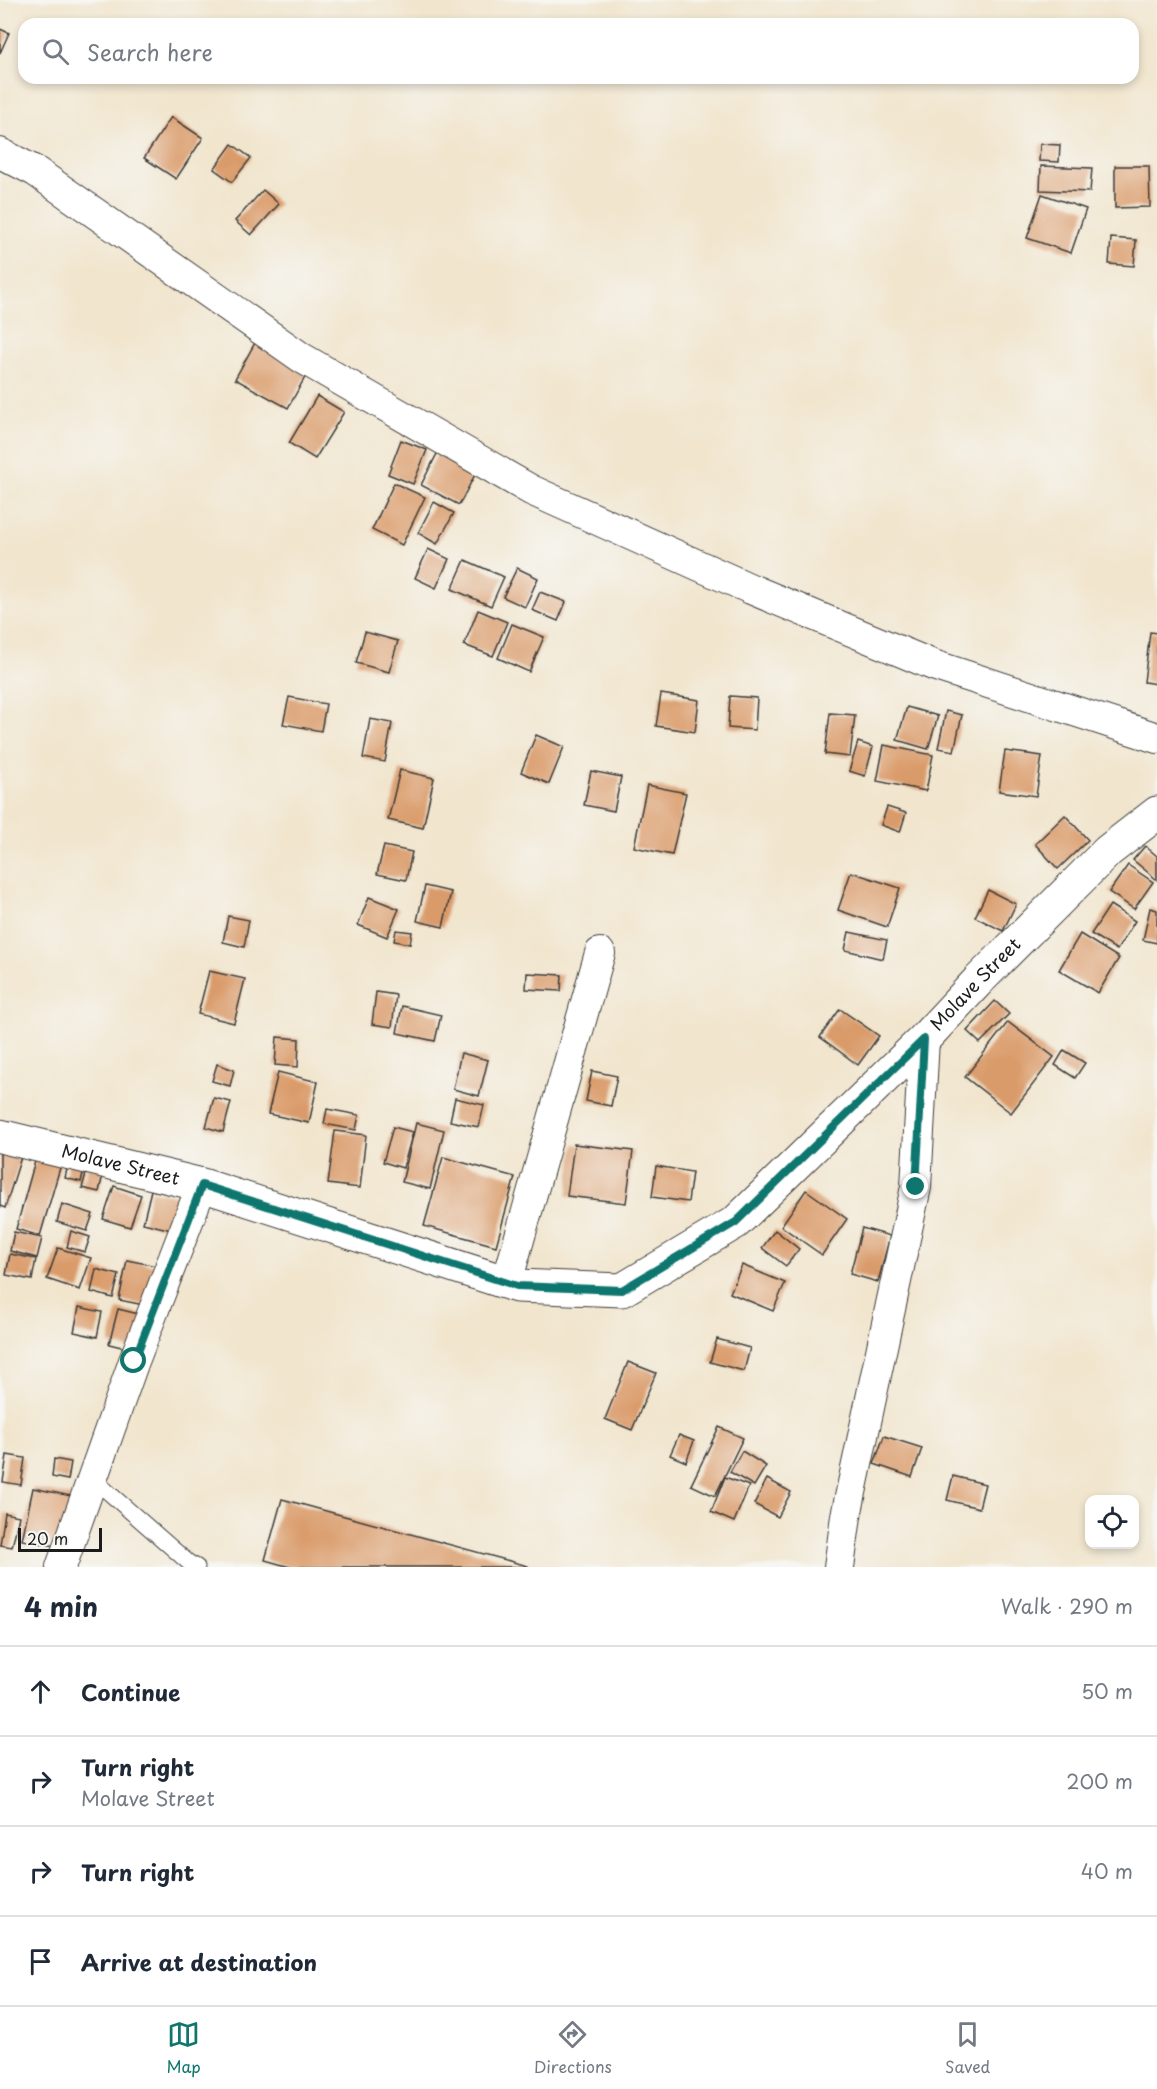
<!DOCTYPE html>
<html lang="en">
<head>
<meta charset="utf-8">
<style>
	:root { --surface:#fff; --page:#f2f2f3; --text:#1f2937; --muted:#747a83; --line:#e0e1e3; --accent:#0f766e }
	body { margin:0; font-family:"Playpen Sans",sans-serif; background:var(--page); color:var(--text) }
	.controls { position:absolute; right:18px; bottom:18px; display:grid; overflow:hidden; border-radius:12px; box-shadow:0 3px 9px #0003 }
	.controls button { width:54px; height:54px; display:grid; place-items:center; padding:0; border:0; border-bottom:2px solid var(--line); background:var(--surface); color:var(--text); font:30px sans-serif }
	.scale { position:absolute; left:18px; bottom:15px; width:84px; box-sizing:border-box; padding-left:6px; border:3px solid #1c1c1c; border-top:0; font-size:16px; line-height:21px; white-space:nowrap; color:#1c1c1c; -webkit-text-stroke:4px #f6f6f2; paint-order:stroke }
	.stop { position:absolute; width:18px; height:18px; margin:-14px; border:4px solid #0f766e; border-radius:50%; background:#fff }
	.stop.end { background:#0f766e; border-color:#fff; box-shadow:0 2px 6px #0008 }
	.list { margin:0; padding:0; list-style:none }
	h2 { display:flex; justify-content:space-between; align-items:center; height:78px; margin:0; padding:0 24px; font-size:26px }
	h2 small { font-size:20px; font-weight:400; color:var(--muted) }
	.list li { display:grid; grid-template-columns:39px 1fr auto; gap:18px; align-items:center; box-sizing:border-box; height:90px; padding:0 24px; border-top:2px solid var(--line) }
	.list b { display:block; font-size:22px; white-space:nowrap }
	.list p { margin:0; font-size:20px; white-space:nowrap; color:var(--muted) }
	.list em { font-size:20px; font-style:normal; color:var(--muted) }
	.icon { flex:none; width:33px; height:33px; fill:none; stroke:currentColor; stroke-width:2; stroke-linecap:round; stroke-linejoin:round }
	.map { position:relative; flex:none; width:1157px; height:1567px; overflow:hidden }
	.search { position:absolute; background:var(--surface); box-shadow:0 3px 9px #0003; left:18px; right:18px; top:18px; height:66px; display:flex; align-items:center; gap:15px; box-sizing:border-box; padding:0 21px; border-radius:18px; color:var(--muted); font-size:22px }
	.sheet { height:438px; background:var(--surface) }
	nav { display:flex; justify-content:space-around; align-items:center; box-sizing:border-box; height:84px; border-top:2px solid var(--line); background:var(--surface); font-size:16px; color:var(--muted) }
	nav a { display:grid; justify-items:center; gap:3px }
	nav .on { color:var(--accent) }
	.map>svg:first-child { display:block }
	.building { fill:#da9b6b }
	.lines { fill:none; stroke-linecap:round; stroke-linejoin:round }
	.service-casing { stroke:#3c3a37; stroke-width:17 }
	.minor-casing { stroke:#3c3a37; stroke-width:32 }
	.tertiary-casing { stroke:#3c3a37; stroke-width:35 }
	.service { stroke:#fff; stroke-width:15 }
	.minor { stroke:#fff; stroke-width:30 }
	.tertiary { stroke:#fff; stroke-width:33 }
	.route { stroke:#0f766e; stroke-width:8 }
	.labels { text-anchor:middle; stroke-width:6; stroke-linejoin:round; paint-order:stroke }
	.street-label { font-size:18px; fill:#1c1c1c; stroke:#f6f6f2 }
</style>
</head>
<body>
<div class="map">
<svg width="1157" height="1567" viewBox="0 0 1157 1567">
	<rect width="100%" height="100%" fill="#f6f6f2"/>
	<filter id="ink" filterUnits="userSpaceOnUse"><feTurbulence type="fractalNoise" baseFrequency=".0167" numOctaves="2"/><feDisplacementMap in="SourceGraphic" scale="12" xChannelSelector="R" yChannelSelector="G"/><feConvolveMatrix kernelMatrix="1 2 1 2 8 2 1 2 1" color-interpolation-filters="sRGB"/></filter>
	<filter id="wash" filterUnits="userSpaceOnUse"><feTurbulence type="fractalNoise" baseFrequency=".008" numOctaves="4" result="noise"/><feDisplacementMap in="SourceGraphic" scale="24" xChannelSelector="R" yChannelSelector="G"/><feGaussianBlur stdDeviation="1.35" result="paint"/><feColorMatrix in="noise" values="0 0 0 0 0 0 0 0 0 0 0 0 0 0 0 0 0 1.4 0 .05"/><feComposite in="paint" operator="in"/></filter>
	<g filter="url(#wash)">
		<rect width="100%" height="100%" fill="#f1e5cd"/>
		<g id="blocks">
			<g class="building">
				<path d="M0 29 9 33 0 53Z"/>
				<path d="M171 117 203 138 176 179 144 158Z"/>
				<path d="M232 144 251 158 232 182 214 169Z"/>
				<path d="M1040 144 1060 145 1059 162 1039 161Z"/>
				<path d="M1041 166 1092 168 1090 192 1040 190Z"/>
				<path d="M1115 166H1149L1150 207 1115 208Z"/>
				<path d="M263 190 279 204 251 235 235 221Z"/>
				<path d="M1042 194 1086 209 1071 253 1027 238Z"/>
				<path d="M1111 238 1136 240 1134 266 1109 264Z"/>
				<path d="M256 341 309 370 288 408 235 379Z"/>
				<path d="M317 396 344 412 315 459 289 443Z"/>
				<path d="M401 440 427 450 413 484 388 474Z"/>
				<path d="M440 448 479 467 459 505 421 485Z"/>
				<path d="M394 483 425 497 402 545 372 530Z"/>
				<path d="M434 502 454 513 437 544 418 533Z"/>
				<path d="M428 549 449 559 436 588 415 578Z"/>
				<path d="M465 560 504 577 491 606 452 589Z"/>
				<path d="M517 568 538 578 525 607 503 597Z"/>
				<path d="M540 592 566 602 558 621 532 610Z"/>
				<path d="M478 610 507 622 493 656 464 645Z"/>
				<path d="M512 624 544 637 529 672 498 658Z"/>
				<path d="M365 632 398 641 389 672 356 663Z"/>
				<path d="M1150 632 1157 633V684L1144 682Z"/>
				<path d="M661 694 699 700 695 732 656 726Z"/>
				<path d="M730 696 757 698 755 730 728 728Z"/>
				<path d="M289 697 326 704 321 731 283 724Z"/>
				<path d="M907 707 938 716 928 749 897 740Z"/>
				<path d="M946 711 962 715 954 751 938 748Z"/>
				<path d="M830 713 855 715 850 757 825 754Z"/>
				<path d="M370 719 392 723 385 762 363 758Z"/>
				<path d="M536 735 564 747 549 784 521 772Z"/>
				<path d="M858 742 873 747 865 776 849 771Z"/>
				<path d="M884 745 933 755 926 791 877 781Z"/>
				<path d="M1005 751 1042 756 1036 796 999 791Z"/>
				<path d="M400 770 434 778 423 828 388 820Z"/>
				<path d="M591 771 621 777 614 811 584 805Z"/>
				<path d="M647 785 686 793 672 855 634 847Z"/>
				<path d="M887 807 906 813 900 832 881 825Z"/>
				<path d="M1065 815 1088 840 1058 869 1035 844Z"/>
				<path d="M384 846 412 852 406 880 377 874Z"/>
				<path d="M1145 846 1157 856V880L1133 860Z"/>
				<path d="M1128 865 1153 882 1134 909 1109 892Z"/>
				<path d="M851 872 900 888 887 927 838 910Z"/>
				<path d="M425 886 451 892 443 927 417 921Z"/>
				<path d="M988 890 1016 904 1003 931 975 917Z"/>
				<path d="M369 897 399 909 387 937 358 925Z"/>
				<path d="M1110 905 1135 921 1117 950 1091 934Z"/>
				<path d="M1150 908 1157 910V943L1143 940Z"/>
				<path d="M228 916 249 920 244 947 223 942Z"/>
				<path d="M396 930 412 932 410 944 394 941Z"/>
				<path d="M849 932 887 940 883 959 845 950Z"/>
				<path d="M1080 934 1119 958 1098 993 1059 970Z"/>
				<path d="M209 971 245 979 234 1023 198 1014Z"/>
				<path d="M527 973 562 975 561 991 526 989Z"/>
				<path d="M376 992 396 995 392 1027 372 1024Z"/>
				<path d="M995 1001 1009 1014 980 1043 967 1031Z"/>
				<path d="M402 1006 441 1015 435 1041 397 1033Z"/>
				<path d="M840 1009 879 1036 858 1065 820 1037Z"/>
				<path d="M1008 1022 1054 1057 1011 1113 965 1077Z"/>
				<path d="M277 1037 299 1039 298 1067 275 1065Z"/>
				<path d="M1064 1050 1085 1063 1075 1078 1055 1065Z"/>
				<path d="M461 1053 488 1060 479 1096 453 1089Z"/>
				<path d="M217 1064 234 1070 230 1086 212 1081Z"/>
				<path d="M592 1071 617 1076 611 1106 586 1101Z"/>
				<path d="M278 1072 318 1082 309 1123 268 1114Z"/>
				<path d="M214 1098 231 1102 223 1132 206 1127Z"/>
				<path d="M455 1098 484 1105 479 1127 450 1121Z"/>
				<path d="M327 1109 359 1115 356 1130 324 1124Z"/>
				<path d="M416 1123 444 1130 430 1189 402 1182Z"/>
				<path d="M393 1127 413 1132 403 1168 383 1162Z"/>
				<path d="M335 1131 366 1135 360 1188 328 1184Z"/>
				<path d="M574 1144 633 1151 626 1203 567 1196Z"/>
				<path d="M0 1147 22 1154 5 1208 0 1206Z"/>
				<path d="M39 1147 64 1154 40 1236 16 1229Z"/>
				<path d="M443 1157 515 1177 496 1246 424 1226Z"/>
				<path d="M69 1160 85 1164 81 1182 65 1178Z"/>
				<path d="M88 1166 104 1170 99 1192 82 1188Z"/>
				<path d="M656 1166 692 1172 688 1202 652 1197Z"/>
				<path d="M114 1186 141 1195 130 1227 103 1219Z"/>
				<path d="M151 1190 184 1197 176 1231 143 1223Z"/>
				<path d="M806 1190 847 1219 822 1255 781 1226Z"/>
				<path d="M62 1204 93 1214 87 1231 57 1222Z"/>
				<path d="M862 1228 890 1236 878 1282 850 1274Z"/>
				<path d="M775 1230 799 1249 786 1266 762 1248Z"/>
				<path d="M71 1231 90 1237 85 1252 67 1247Z"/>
				<path d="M14 1232 42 1238 37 1258 10 1251Z"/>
				<path d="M58 1248 91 1258 80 1290 47 1279Z"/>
				<path d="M10 1254 36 1259 32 1280 6 1275Z"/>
				<path d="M127 1260 157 1266 149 1306 119 1300Z"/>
				<path d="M742 1265 785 1283 773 1311 730 1293Z"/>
				<path d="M96 1269 119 1275 113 1298 91 1292Z"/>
				<path d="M79 1307 102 1312 97 1337 74 1332Z"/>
				<path d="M118 1309 143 1315 134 1350 109 1344Z"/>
				<path d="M717 1339 750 1348 744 1371 710 1362Z"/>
				<path d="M628 1362 656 1373 632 1430 605 1419Z"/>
				<path d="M719 1427 743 1438 715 1496 691 1485Z"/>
				<path d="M679 1435 694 1441 686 1462 670 1455Z"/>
				<path d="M884 1436 922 1448 912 1477 874 1464Z"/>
				<path d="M742 1451 766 1466 754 1486 730 1472Z"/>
				<path d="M7 1455 25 1458 21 1485 3 1482Z"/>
				<path d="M54 1459 71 1462 68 1480 52 1477Z"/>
				<path d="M953 1476 985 1484 979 1508 947 1500Z"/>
				<path d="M725 1477 749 1486 734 1522 711 1512Z"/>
				<path d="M767 1479 791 1492 778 1517 754 1504Z"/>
				<path d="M33 1488 71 1496 60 1547 22 1540Z"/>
				<path d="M282 1499 528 1566V1567H290L265 1560Z"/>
				<path d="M5 1513 19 1516 12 1547 0 1545Z"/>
			</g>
		</g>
	</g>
	<g filter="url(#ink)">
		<use href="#blocks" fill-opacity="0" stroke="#3c3a37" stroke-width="1.5"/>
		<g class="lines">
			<defs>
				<path id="service" d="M92 1478 188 1562 197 1567"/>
				<g id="minor">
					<path d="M0 153 35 171 302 358 531 490 751 589 933 665 1157 738"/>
					<path d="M507 1282 600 953"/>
					<path d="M61 1567 134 1361 202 1185"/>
					<path d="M839 1567 846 1516 916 1187 924 1039"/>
				</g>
				<g id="tertiary">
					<path id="s1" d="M0 1136 202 1185 517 1286 622 1290 736 1222 924 1039 979 980 1108 851 1157 813"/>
				</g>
			</defs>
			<use href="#service" class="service-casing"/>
			<use href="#minor" class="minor-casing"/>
			<use href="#tertiary" class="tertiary-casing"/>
			<use href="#service" class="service"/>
			<use href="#minor" class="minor"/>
			<use href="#tertiary" class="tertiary"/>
		</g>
	</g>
	<g class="lines" filter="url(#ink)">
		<path class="route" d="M134 1361 202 1185 517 1286 622 1290 736 1222 924 1039 916 1187"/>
	</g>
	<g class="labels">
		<g class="street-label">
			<text dy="6" stroke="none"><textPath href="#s1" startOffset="1114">Molave Street</textPath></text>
			<text dy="6" stroke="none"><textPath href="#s1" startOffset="124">Molave Street</textPath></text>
		</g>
	</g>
</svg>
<div class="controls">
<button><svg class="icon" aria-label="locate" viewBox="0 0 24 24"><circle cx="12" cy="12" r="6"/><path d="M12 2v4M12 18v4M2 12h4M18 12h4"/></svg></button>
</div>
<div class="scale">20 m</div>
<div class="stop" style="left:134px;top:1361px"></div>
<div class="stop end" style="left:916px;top:1187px"></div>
<div class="search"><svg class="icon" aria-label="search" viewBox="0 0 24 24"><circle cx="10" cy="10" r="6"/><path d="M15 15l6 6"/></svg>Search here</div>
</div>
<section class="sheet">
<h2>4 min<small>Walk · 290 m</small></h2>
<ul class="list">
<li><svg class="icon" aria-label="ahead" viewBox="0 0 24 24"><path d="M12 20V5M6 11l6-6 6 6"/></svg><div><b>Continue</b></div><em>50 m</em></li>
<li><svg class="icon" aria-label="right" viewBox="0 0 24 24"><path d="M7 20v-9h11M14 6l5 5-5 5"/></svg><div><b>Turn right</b><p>Molave Street</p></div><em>200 m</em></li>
<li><svg class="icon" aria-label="right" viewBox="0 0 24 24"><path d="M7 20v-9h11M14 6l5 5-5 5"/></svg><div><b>Turn right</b></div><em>40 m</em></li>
<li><svg class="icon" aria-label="arrive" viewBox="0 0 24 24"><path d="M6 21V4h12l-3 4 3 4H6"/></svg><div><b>Arrive at destination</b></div></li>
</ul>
</section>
<nav>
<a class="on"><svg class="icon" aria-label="map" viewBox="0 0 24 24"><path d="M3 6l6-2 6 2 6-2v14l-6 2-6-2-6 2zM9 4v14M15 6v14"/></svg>Map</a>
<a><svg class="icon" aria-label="directions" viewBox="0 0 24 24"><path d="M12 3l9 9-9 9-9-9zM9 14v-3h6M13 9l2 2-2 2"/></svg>Directions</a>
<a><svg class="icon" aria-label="saved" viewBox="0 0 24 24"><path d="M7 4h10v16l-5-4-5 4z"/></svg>Saved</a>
</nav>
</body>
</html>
